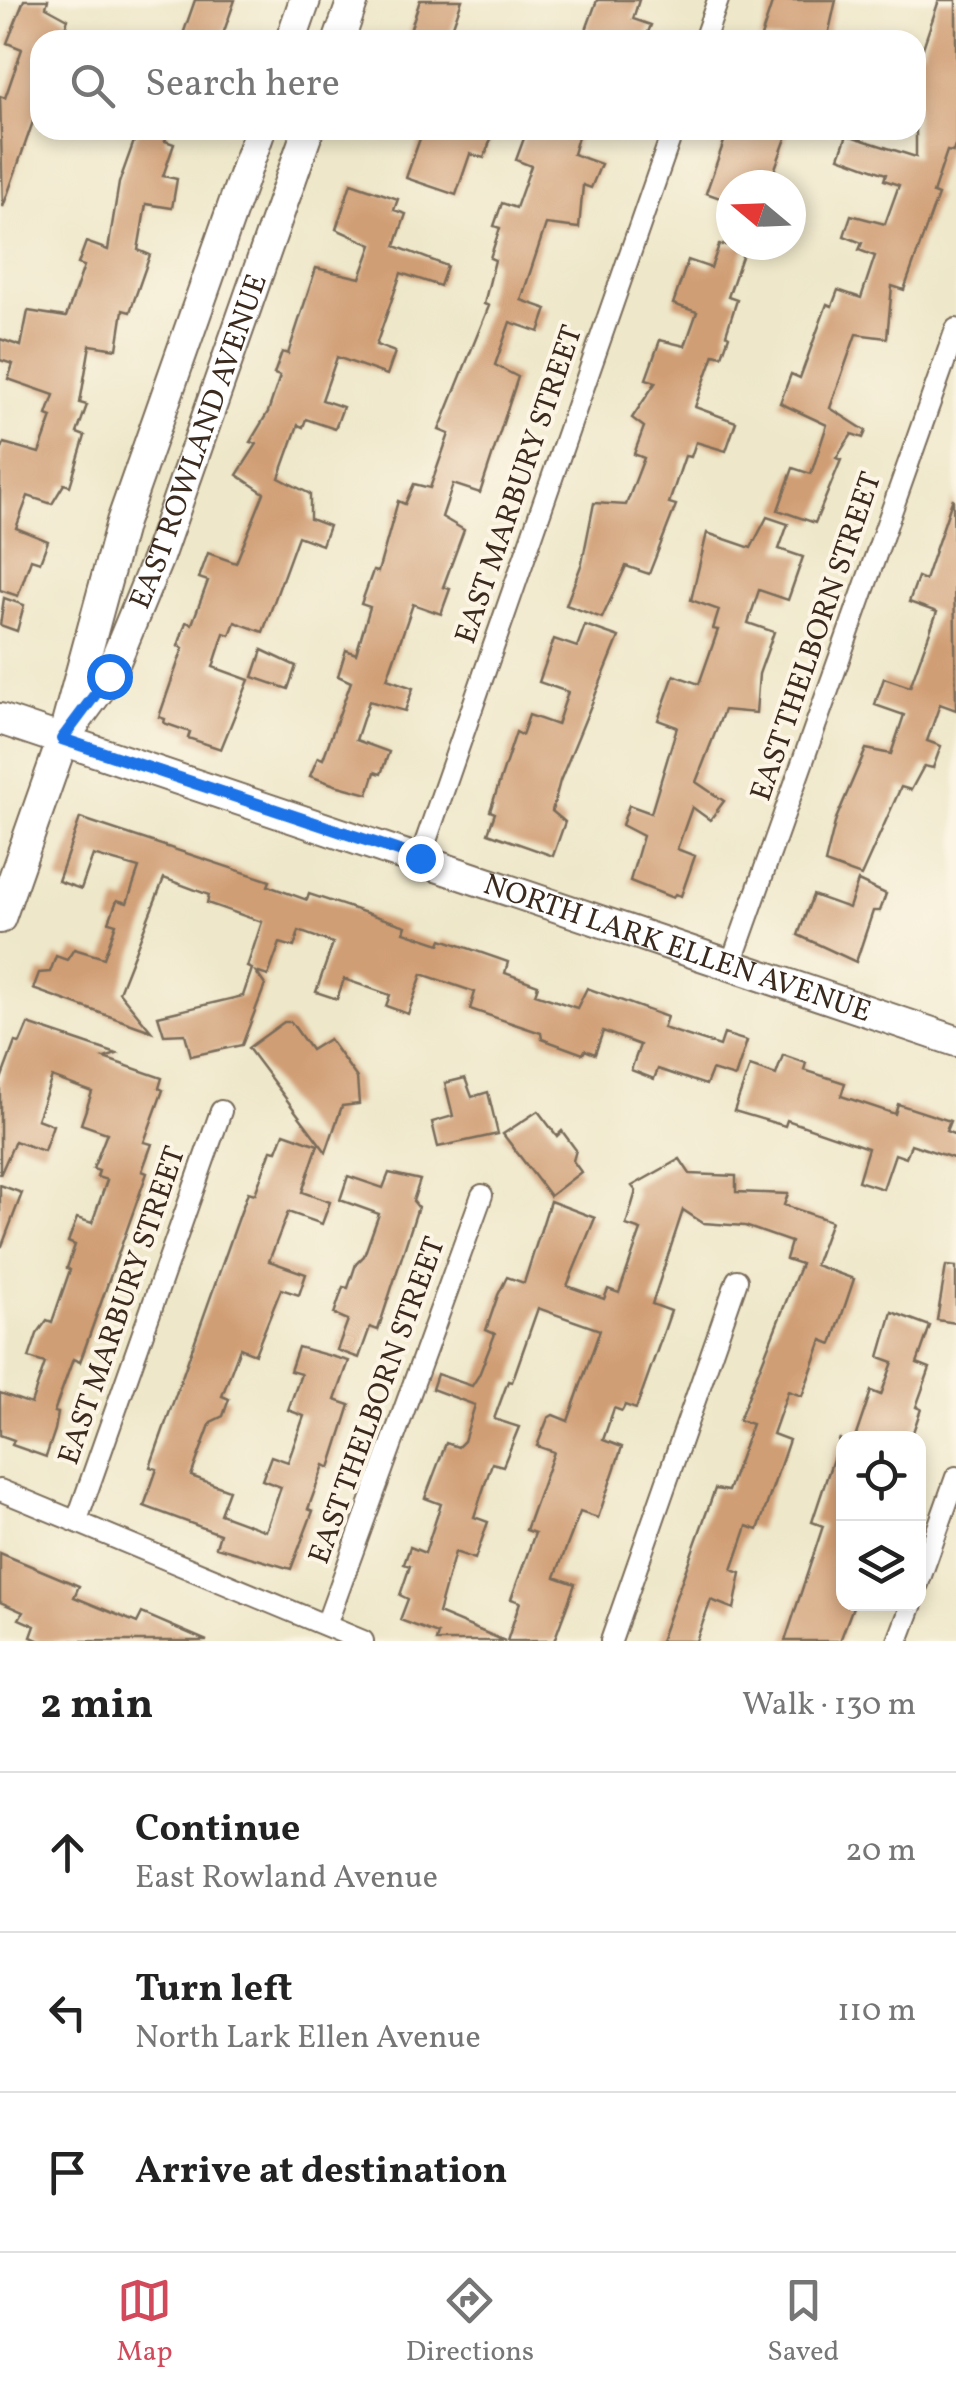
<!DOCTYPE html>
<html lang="en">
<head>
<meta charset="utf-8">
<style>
	:root { --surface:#fff; --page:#f2f2f2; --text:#222; --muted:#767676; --line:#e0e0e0; --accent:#d1495b }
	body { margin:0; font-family:Vollkorn,serif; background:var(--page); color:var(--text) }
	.controls { position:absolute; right:30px; bottom:30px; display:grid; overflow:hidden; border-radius:20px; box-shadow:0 5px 15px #0003 }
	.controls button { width:90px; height:90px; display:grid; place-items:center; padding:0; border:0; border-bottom:2px solid var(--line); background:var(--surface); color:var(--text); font:50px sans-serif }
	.compass { position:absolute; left:716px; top:170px; width:90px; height:90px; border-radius:50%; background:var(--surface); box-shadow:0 5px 15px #0003; rotate:289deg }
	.stop { position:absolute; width:30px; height:30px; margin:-22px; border:8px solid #1a73e8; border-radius:50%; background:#fff }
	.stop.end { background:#1a73e8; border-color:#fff; box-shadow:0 2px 10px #0008 }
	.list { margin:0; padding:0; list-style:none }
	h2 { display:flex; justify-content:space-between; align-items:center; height:130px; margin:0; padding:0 40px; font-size:42px }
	h2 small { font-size:32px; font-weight:400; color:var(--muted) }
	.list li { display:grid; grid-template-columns:65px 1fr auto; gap:30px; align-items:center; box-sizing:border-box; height:160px; padding:0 40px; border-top:2px solid var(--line) }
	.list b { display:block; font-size:38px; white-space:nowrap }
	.list p { margin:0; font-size:32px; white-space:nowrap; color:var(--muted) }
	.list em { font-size:32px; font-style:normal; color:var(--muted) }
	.icon { flex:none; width:55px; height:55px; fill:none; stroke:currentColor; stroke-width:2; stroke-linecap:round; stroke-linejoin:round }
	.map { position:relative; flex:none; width:956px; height:1641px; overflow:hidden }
	.search { position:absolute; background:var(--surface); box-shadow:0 5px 15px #0003; left:30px; right:30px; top:30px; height:110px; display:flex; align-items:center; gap:25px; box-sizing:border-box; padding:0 35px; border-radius:30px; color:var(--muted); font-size:38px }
	.sheet { height:610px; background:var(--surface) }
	nav { display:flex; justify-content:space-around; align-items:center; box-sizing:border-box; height:140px; border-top:2px solid var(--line); background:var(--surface); font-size:28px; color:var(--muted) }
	nav a { display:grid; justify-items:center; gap:5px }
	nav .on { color:var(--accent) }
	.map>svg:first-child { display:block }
	.building { fill:#d09e74 }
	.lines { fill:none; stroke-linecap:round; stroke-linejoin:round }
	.street-casing { stroke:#7a6c5a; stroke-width:24 }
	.secondary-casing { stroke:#7a6c5a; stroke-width:34 }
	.street { stroke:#fff; stroke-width:20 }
	.secondary { stroke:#fff; stroke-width:30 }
	.route { stroke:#1a73e8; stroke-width:12 }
	.labels { text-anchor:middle; stroke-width:8; stroke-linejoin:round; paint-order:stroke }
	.street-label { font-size:30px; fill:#3b2a1e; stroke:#fcf5e5 }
</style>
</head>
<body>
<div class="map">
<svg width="956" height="1641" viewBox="0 0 956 1641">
	<rect width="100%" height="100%" fill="#fcf5e5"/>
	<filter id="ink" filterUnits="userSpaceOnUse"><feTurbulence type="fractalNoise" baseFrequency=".01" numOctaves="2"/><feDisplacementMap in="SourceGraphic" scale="20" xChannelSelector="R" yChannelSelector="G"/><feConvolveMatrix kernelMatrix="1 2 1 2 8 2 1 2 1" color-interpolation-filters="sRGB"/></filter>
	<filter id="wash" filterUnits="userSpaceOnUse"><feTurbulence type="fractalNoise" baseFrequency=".0048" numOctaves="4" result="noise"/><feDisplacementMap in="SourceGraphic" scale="40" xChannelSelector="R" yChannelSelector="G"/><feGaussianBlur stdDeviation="2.25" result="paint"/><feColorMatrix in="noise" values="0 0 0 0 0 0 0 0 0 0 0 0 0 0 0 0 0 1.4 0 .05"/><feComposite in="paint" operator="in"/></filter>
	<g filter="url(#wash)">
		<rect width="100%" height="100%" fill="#eee7c9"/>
		<g id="blocks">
			<g class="building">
				<path d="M24 0H48L46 7 68 19 61 40H40V118L35 116 3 207 0 96 5 98 22 49 7 43Z"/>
				<path d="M195 0H235L221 40H181Z"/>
				<path d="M420 0H462L448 40H407Z"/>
				<path d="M597 0H639L633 19 651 25 645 40H616L586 30Z"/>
				<path d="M773 0H836L827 40H760Z"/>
				<path d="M939 0H956V143L953 152 947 151 933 193 938 195 904 290 892 286 887 338 856 334 830 408 866 431 863 438 852 434 836 458 841 460 815 523 778 510 793 468 811 474 827 425 780 403 791 374 800 378 827 304 832 306 838 290 861 298 875 256 859 250 862 243 844 236 851 215 885 224 899 185 884 180 886 174 839 157 847 135 916 157V49L922 51Z"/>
				<path d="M138 130H169L165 141 174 144 163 176 177 179 172 208 146 204 138 250 150 255 130 312 123 310 117 349 90 345 80 403 87 405 77 433 85 436 70 486 64 484 52 504 28 496 16 528 48 541 40 562 31 559 18 596 0 590V454L4 443 39 453 52 417 47 415 54 395 8 379 13 364 0 360V339L21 346 28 311 66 317 84 266 78 264 86 242 108 250 119 183Z"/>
				<path d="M423 130H475L492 136 484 158 470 154 456 195 406 178Z"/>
				<path d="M527 130H580L573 154 601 164 591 188 583 185 579 228 546 224 521 300 547 309 539 332 510 322 495 365 518 377 480 493 453 484 442 517 464 530 443 587 450 589 441 614 413 604 387 679 413 688 405 711 369 701 356 740 389 752 381 774 375 772 368 794 335 785 310 776 318 757 323 759 351 682 338 676 346 650 356 654 370 607 361 604 373 571 378 572 398 501 405 504 414 484 430 488 449 434 439 430 489 306 484 304 495 260 490 258 500 228 494 226 502 203 516 208 531 166 516 160Z"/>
				<path d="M728 130H789L769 185H731V202L706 193Z"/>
				<path d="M351 183 398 199 394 210 406 214 395 246 447 266 440 286 401 273 376 345 395 352 387 375 337 357 322 400 343 407 335 429 306 419 303 427 298 425 279 478 310 494V519L329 526 322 545 298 536 263 632 235 622 230 635 224 633 213 667 249 680 221 749 188 738 190 732 164 723 165 719 159 717 183 648 178 646 186 622 192 624 208 581 199 578 208 553 236 563 264 493 237 475 257 444 250 442 268 412 280 376 274 374 282 352 288 354 316 268 360 278 372 245 336 229Z"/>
				<path d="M719 245H746L728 297 737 300 726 334 729 336 722 356 714 354 695 407 736 422 726 451 696 442 691 457 685 456 669 503 676 505 649 574 626 566 602 618 566 605 582 563 594 503 626 505 644 458 634 454 644 427 632 418 656 382 646 379 660 340 685 346 697 312 673 304 688 260 711 268Z"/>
				<path d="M953 498 956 710 940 704 927 741 941 746 933 768 924 766 911 790 901 787 861 876 825 863 836 819 866 749 891 754 904 715 875 705 876 701 884 678 910 687 937 612 909 602 918 577 925 580Z"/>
				<path d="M767 517 788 524 779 549 803 557 788 600 759 590 748 623 774 632 759 674 756 713 724 710 696 782 724 801 710 820 692 807 677 849 695 856 681 896 675 894 673 898 630 881 643 836 622 825 629 805 651 813 677 727 658 720 674 675 699 684 718 630 713 629 719 610 691 600 707 533 751 548Z"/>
				<path d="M4 598 24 605 17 631 0 625Z"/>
				<path d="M585 625 619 637 560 781 552 811 565 822 553 856 488 833 495 813 490 811 516 732 522 735 529 715 557 725 568 692 539 682 554 639 577 647Z"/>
				<path d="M262 650 296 666 288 689 253 677Z"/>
				<path d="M80 818 270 881 268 886 307 900 309 894 406 926 404 932 440 944 442 939 508 962 505 973 538 985 535 994 577 1008 587 988 667 1017 663 1028 720 1046 724 1034 747 1041 735 1077 712 1070 706 1085 658 1069 654 1079 631 1070 640 1045 603 1031 595 1054 585 1050 583 1054 542 1039 541 1033 470 1009 475 992 422 974 408 1014 386 1006 390 995 344 979 337 999 316 992 333 943 299 931 294 947 280 943 268 976 256 972 265 985 242 1045 191 1056 185 1034 164 1035 158 1016 243 996 252 969 247 967 262 922 207 903 209 895 164 878 119 992 151 1031 33 989 39 973 50 972 56 956 67 960 74 949 104 958 116 924 109 922 117 900 127 903 139 868 93 855 81 889 58 881Z"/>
				<path d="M858 881 886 894 880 911H873L856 962 798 935 813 895 849 908Z"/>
				<path d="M284 1022H291L311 1050 329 1039 357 1078 359 1104 342 1106 326 1152 248 1048Z"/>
				<path d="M28 1024 117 1054 104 1058 162 1078 159 1088 163 1090 144 1142 152 1144 142 1171 147 1173 80 1362 73 1359 54 1412 58 1413 55 1430 46 1457 12 1445 14 1440 0 1435V1393L31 1404 45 1363 29 1358 37 1334 47 1320 52 1322 70 1270 67 1268 75 1245 68 1242 77 1218 92 1223 107 1180 97 1177 99 1171 93 1169 107 1133 81 1124 92 1092 52 1077 37 1119 53 1125 44 1151 15 1141 0 1175V1082L15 1042 20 1043Z"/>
				<path d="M783 1055 806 1063 804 1070 845 1083 841 1096 895 1114 898 1104 950 1121 946 1131 956 1135V1159L911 1144 906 1158 895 1154 883 1189 858 1181 868 1148 787 1120 785 1126 734 1111 750 1066 776 1075Z"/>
				<path d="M465 1078 472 1097 488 1092 498 1134 438 1147 432 1122 453 1116 445 1083Z"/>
				<path d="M538 1111 557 1136 562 1131 576 1150 573 1161 581 1172 550 1196 503 1134Z"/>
				<path d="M284 1133 318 1145 302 1192 330 1202 322 1224 288 1212 269 1261 306 1274 299 1295 281 1289 255 1354 240 1348 222 1396 229 1399 223 1416 211 1422 191 1476 229 1490 220 1514 266 1531 281 1487 262 1480 271 1456 288 1462 304 1416 288 1410 301 1374 290 1371 298 1347 349 1361 335 1400 350 1405 330 1468 324 1465 308 1509 313 1511 291 1569 216 1547 220 1534 144 1506 157 1469 150 1467 248 1192 255 1194 271 1150 277 1151Z"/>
				<path d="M680 1159 690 1174 736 1176V1192L788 1194 784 1205 831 1221 815 1265 854 1279 832 1344 822 1340 802 1396 788 1391 773 1434 789 1440 758 1530 747 1526 732 1570 741 1573 734 1609 711 1600 696 1641H660L715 1489 728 1491 752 1424 739 1420 801 1264 786 1259 791 1242 745 1226 703 1223 683 1210 652 1304 671 1311 663 1334 636 1409 625 1405 622 1411 614 1408 603 1440 622 1447 598 1518 580 1512 555 1577 575 1584 554 1641H507L520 1602 511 1599 535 1533 526 1530 554 1452 537 1446 548 1418 553 1415 568 1421 600 1330 538 1308 512 1382 508 1381 494 1419 519 1427 503 1466 492 1463 474 1517 488 1522 475 1559 455 1552 438 1613 505 1641H436L438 1634 400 1620 408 1599 400 1595 410 1566 404 1564 410 1547 425 1553 441 1504 425 1498 446 1443 458 1447 464 1441 475 1405 432 1389 437 1374 472 1386 479 1375 495 1334 486 1330 498 1295 507 1277 524 1283 550 1201 595 1218 567 1286 604 1299 608 1289 619 1293 641 1230 626 1225 636 1191 632 1186Z"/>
				<path d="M389 1173 420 1180 413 1201 418 1207 378 1330 370 1327 359 1358 337 1350 348 1320 334 1314 343 1287 348 1288 356 1264 364 1256 379 1214 340 1200 348 1176 383 1188Z"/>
				<path d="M0 1185 22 1193 2 1246H0Z"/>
				<path d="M946 1266 956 1267V1323L937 1320Z"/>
				<path d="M892 1312 930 1326 917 1363 930 1368 916 1407 921 1409 911 1438H855L871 1391 881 1395 893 1362 879 1357Z"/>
				<path d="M840 1438 844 1604H854L840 1641H785L823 1526 812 1522Z"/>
				<path d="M0 1553 79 1586 74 1597 137 1623 142 1613 207 1641H40L31 1637 35 1626 19 1619 23 1612 0 1602Z"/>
			</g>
		</g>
	</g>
	<g filter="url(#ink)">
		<use href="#blocks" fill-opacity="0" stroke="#7a6c5a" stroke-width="2.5"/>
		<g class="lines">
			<defs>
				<g id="street">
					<path d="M704 40 718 0"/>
					<path d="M420 858 673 130"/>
					<path d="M731 964 956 329"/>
					<path d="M0 1490 363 1641"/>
					<path d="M77 1520 221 1111"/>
					<path d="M918 1584 956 1477"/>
					<path d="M326 1625 482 1195"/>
					<path d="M611 1641 737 1280"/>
					<path d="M898 1641 912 1604"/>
				</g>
				<g id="secondary">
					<path d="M291 40 305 0"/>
					<path d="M339 40 353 0"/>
					<path id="s1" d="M0 719 956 1041"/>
					<path id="s2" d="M73 725 109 676 157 560 308 130"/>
					<path d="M0 918 63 739 122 522 260 130"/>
				</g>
			</defs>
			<use href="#street" class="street-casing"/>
			<use href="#secondary" class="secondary-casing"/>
			<use href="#street" class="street"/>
			<use href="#secondary" class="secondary"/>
		</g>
	</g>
	<g class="lines" filter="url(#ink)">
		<path class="route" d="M109 676 62 739 420 858"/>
	</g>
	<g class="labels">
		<g class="street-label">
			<text dy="10" stroke="none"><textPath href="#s2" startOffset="312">EAST ROWLAND AVENUE</textPath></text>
			<text transform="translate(518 484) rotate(-71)" y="10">EAST MARBURY STREET</text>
			<text transform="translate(815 636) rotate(-71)" y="10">EAST THELBORN STREET</text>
			<text dy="10" stroke="none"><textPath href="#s1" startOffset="715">NORTH LARK ELLEN AVENUE</textPath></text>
			<text transform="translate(121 1305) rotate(-71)" y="10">EAST MARBURY STREET</text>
			<text transform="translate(376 1400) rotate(-70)" y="10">EAST THELBORN STREET</text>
		</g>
	</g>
</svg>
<div class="controls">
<button><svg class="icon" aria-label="locate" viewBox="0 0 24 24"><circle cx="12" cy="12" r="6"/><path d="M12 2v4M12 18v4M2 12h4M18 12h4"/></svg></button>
<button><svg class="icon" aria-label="layers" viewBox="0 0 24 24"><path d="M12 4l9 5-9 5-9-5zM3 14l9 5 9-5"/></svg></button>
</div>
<svg class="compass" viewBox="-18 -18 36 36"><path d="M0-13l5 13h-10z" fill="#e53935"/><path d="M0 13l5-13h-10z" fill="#767676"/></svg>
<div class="stop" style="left:109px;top:676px"></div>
<div class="stop end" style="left:420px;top:858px"></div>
<div class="search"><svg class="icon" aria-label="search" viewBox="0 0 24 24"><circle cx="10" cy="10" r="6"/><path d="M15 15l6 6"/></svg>Search here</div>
</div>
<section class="sheet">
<h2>2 min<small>Walk · 130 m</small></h2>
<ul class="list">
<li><svg class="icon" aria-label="ahead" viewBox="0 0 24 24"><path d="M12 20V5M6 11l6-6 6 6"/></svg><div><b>Continue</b><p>East Rowland Avenue</p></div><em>20 m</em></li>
<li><svg class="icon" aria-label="left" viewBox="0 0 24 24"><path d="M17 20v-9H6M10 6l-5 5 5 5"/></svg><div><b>Turn left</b><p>North Lark Ellen Avenue</p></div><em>110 m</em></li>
<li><svg class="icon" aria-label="arrive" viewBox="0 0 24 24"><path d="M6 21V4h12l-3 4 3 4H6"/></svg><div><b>Arrive at destination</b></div></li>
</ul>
</section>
<nav>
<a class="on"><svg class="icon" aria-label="map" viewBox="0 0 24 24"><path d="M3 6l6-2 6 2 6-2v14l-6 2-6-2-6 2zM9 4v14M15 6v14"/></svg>Map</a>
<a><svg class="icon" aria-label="directions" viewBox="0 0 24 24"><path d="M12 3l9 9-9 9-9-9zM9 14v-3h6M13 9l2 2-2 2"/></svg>Directions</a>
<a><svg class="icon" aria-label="saved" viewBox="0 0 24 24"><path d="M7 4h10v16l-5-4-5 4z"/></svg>Saved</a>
</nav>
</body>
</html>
